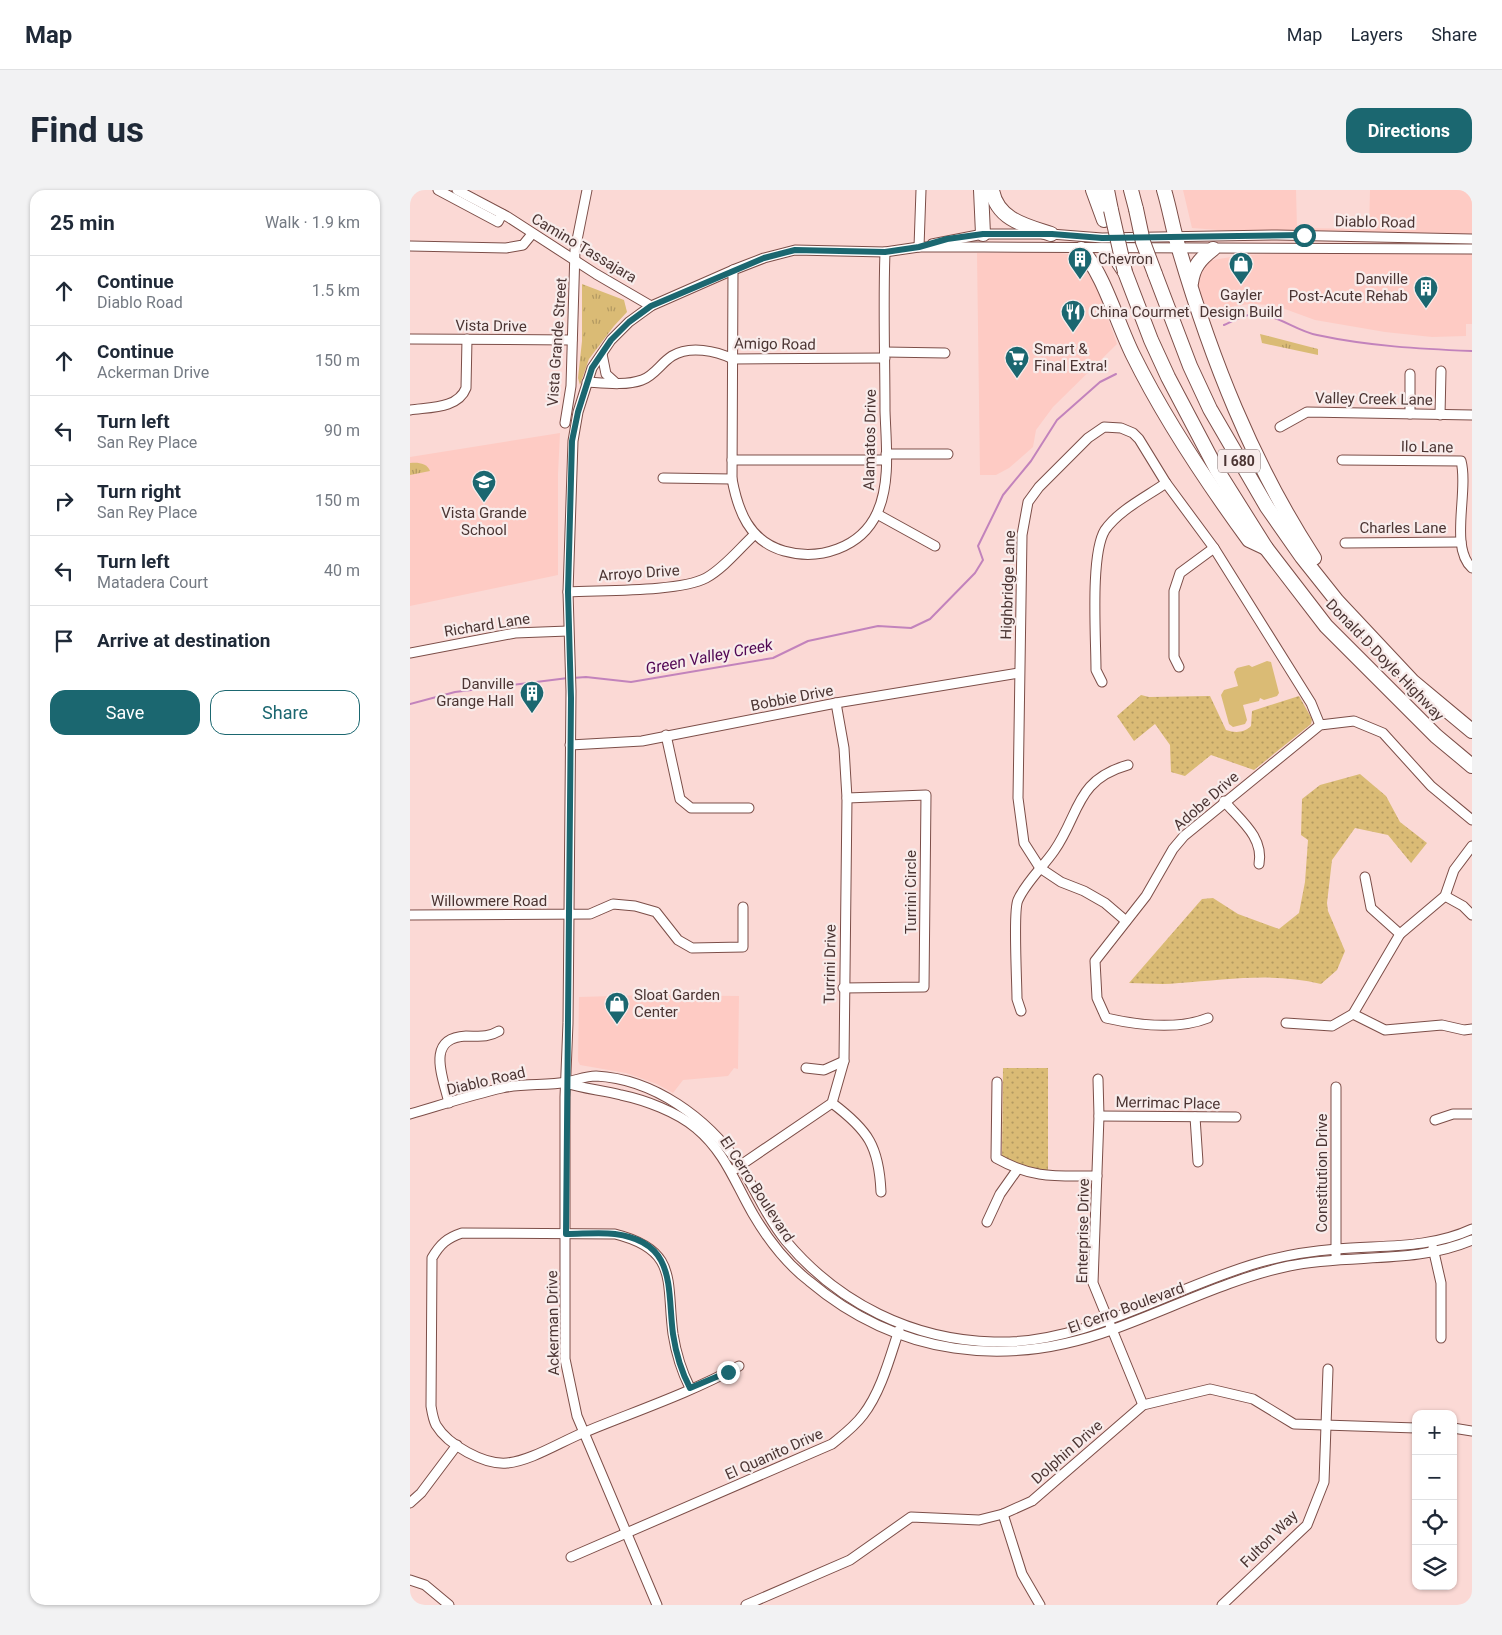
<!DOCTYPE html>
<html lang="en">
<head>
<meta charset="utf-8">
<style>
	:root { --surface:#fff; --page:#f2f2f3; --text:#1f2937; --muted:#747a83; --line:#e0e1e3; --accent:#1b6770 }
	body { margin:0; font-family:Roboto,sans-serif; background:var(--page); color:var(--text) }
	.controls { position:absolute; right:15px; bottom:15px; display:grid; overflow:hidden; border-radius:10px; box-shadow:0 1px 4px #0004 }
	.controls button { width:45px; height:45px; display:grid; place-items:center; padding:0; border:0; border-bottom:1px solid var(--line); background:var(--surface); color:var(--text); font:25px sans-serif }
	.stop { position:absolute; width:15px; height:15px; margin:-11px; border:4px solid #1b6770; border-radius:50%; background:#fff }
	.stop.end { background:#1b6770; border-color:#fff; box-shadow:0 1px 5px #0008 }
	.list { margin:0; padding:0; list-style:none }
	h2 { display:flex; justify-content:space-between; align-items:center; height:65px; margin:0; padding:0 20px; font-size:21px }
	h2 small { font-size:16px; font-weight:400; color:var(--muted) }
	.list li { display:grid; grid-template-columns:32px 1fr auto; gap:15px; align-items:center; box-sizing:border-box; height:70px; padding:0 20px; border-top:1px solid var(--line) }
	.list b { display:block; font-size:19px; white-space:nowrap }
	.list p { margin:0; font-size:16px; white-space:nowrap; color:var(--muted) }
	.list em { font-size:16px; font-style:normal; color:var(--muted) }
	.actions { display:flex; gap:10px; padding:15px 20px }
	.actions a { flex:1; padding:11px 0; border:1px solid var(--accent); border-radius:15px; text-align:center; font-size:18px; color:var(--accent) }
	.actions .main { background:var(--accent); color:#fff }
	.icon { flex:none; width:28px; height:28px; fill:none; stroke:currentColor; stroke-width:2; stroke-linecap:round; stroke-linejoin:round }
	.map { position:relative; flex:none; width:1062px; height:1415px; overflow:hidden; border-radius:15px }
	header { display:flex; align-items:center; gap:30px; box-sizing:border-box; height:70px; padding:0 25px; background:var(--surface); border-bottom:1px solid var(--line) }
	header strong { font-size:24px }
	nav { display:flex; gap:28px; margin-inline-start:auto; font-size:18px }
	.intro { display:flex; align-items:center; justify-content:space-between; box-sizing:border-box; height:120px; padding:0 30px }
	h1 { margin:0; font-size:35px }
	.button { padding:12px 22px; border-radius:15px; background:var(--accent); color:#fff; font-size:18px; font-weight:700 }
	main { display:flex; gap:30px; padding:0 30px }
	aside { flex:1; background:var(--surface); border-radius:15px; box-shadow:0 1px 4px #0004 }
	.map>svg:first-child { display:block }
	.built { fill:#fecbc4 }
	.grass { fill:url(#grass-dots) }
	.park { fill:url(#park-tufts) }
	.garden { fill:#dabb75 }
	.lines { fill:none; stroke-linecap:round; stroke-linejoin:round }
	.stream { stroke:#c283bc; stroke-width:2 }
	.minor-casing { stroke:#7c4e48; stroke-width:11 }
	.highway-casing { stroke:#7c4e48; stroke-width:16 }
	.minor { stroke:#fff; stroke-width:9 }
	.highway { stroke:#fff; stroke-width:14 }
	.highway-bridge-casing { stroke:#7c4e48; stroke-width:16; stroke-linecap:butt }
	.highway-bridge { stroke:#fff; stroke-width:14 }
	.route { stroke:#1b6770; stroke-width:6 }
	.labels { text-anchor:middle; stroke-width:4.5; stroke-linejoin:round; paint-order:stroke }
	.shield { fill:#f8eceb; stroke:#7f6c6a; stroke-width:1 }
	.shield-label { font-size:14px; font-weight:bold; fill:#4b3533 }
	.street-label { font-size:15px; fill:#4b3533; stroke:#f8eceb }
	.poi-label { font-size:15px; fill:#4b3533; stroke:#f8eceb; text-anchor:start }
	.water-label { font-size:16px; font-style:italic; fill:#510754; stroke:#f8eceb }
</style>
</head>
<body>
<header>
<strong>Map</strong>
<nav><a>Map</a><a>Layers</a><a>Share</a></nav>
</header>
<div class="intro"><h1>Find us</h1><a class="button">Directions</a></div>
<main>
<aside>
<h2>25 min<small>Walk · 1.9 km</small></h2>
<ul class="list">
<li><svg class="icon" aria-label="ahead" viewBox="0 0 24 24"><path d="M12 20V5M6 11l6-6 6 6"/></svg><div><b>Continue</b><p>Diablo Road</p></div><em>1.5 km</em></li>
<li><svg class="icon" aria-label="ahead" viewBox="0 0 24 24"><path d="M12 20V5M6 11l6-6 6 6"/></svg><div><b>Continue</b><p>Ackerman Drive</p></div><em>150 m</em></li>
<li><svg class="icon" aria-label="left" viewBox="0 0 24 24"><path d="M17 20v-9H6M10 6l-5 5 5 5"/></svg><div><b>Turn left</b><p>San Rey Place</p></div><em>90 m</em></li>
<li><svg class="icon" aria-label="right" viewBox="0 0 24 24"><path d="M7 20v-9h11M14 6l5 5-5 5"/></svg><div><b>Turn right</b><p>San Rey Place</p></div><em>150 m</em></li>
<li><svg class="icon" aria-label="left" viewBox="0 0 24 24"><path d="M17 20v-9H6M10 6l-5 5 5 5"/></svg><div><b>Turn left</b><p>Matadera Court</p></div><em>40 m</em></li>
<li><svg class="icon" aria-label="arrive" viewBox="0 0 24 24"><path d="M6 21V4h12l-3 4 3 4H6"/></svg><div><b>Arrive at destination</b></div></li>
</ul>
<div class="actions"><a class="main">Save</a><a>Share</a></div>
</aside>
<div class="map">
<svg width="1062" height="1415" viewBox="0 0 1062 1415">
	<defs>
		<pattern id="grass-dots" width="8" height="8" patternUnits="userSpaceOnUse" patternTransform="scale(1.25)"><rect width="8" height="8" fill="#dabb75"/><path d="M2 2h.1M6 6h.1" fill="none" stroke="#b39961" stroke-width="1.8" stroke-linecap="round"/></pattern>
		<pattern id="park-tufts" width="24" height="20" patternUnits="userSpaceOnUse" patternTransform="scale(1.25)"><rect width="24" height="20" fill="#dabb75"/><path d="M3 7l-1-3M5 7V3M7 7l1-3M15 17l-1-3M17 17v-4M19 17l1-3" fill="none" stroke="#b39961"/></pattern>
	</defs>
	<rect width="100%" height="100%" fill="#fbd9d5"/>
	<g class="built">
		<path d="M773 0H886L887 38 959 39 960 0H1062V44L821 41 782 38Z"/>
		<path d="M567 63H650L664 65 675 73 684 89 707 154 643 217 626 240 623 257 599 278 586 285H570Z"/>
		<path d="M883 63 1062 64V134H1056V146L1022 147 975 142 905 130 864 115 841 114 824 116 813 125 798 130 786 90 797 71 833 65Z"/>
		<path d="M150 243 148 284V385L0 416V267Z"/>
		<path d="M237 805 329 806 328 879 324 878 318 886 273 890 263 903 247 894 216 883 170 875 168 871 169 807Z"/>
	</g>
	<g class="grass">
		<path d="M731 505 739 507 800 506 816 540C825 543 834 543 841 536L842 521 889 506 902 529 901 534 844 580 801 565 775 586 761 582 760 555 745 534 724 551 707 526Z"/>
		<path d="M950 584 976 606 990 632 1017 653 1001 673 978 645 945 638 922 670 917 713 918 721 935 761 927 780 911 794C864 782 817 790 769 793 753 795 736 793 719 793L792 709 803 708 828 724 869 739 889 723 895 692 898 650 891 645 892 609 910 595Z"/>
		<path d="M593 878H638V981H630L592 969Z"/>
	</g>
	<g class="park">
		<path d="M172 94 214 110 217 122 204 136 179 169 170 195 168 188 172 151Z"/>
		<path d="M850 144 908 159V165L852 153Z"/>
		<path d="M0 273C8 272 17 273 20 281L0 285Z"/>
	</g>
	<path class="garden" d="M857 471 861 472 869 503 867 506 854 510 850 508 849 511 833 515 837 530 835 534 823 537 819 534 811 505 814 500 828 496 824 482 827 478 839 475 842 477Z"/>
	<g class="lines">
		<g class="stream">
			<path d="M814 135C825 130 837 123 850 124 869 126 887 141 907 145 958 156 1010 159 1062 161"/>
			<path d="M162 488 176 487 221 492 363 468 398 451 468 436 501 438 520 429 565 383 573 370 568 356 593 305 621 271 647 230 690 192 706 184"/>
			<path d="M0 514 45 502 158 488"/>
		</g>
		<defs>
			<g id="minor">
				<path d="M28 0 88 32 92 24"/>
				<path d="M47 0 98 27 186 84 241 116"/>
				<path d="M522 54 573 44H641L692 48 867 45 1062 49"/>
				<path d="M0 56 96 58 113 55 122 44"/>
				<path d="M509 57 511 0"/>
				<path d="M323 80 322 289C328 321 339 351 374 361 409 371 451 358 467 323 481 293 476 253 475 221 475 168 473 115 475 62"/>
				<path d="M0 149 162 150"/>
				<path d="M475 162 535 163"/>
				<path d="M192 164 196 184 206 193"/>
				<path d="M177 192C193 193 216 196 232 190 244 186 251 173 262 166 280 155 306 161 323 169L475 168"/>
				<path d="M0 220C19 217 48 219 56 198L57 149"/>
				<path d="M1000 224V184"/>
				<path d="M1030 225 1031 181"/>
				<path d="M155 233 161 196 165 60 177 0"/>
				<path d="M870 237 897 222 1062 225"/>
				<path d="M476 264H538"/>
				<path d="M322 270H476"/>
				<path d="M932 270 1051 271C1059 301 1039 357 1062 378"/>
				<path d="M253 288 322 289"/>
				<path d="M467 324 525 356"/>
				<path d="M935 353 1051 352"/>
				<path d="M158 402C191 400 270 402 296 388 314 378 329 359 344 345"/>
				<path d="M0 463 105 443 158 441"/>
				<path d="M769 477 764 467V401L770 383 804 358"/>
				<path d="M692 492 686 480C686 448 680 364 695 340 709 320 736 307 756 293"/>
				<path d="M256 545 270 609 281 618H339"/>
				<path d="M160 555 232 551 426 513 609 483"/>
				<path d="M814 611C830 630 854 647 849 674"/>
				<path d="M955 687 961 718 990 744"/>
				<path d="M1035 706 1053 716 1062 725"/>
				<path d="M0 725 180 724 203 714 225 716 246 722 268 750 282 758 333 757V717"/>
				<path d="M716 731 695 713 674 701 651 692 630 678 614 653 608 608 612 345 618 312 629 297 678 248 694 237 711 238 723 243 729 249 756 293 804 358 901 513 910 535"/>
				<path d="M433 798 514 797 516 605 437 608"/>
				<path d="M611 821 607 809C607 793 603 720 608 710 616 692 633 677 644 661 670 624 665 590 718 575"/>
				<path d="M943 824 975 840 1032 835 1054 840 1062 839"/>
				<path d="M798 828C768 840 727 835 696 828L687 808 685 771 736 706 763 659 774 646 910 535 944 531 973 543 1021 596 1062 630"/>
				<path d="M876 833 922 836 943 824 990 744 1035 706 1044 680 1062 656"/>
				<path d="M396 878 414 880 434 871"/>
				<path d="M688 889 689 926 683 1093 733 1215"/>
				<path d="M587 892 586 968C623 989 646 986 687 986"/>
				<path d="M156 893C174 899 192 900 211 905 235 910 267 922 286 938 315 962 325 993 343 1024 357 1048 377 1074 399 1091 488 1166 596 1179 704 1139 762 1118 819 1089 879 1076 940 1063 1004 1075 1062 1050"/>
				<path d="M926 897V1065"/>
				<path d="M39 913C33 887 15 848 56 846 69 846 77 848 89 841"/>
				<path d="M422 913C458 940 469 956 471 1002"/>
				<path d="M0 924C31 915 61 905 92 898 114 893 136 896 157 892 167 890 176 886 186 886 244 889 297 928 329 974 346 999 355 1026 376 1051 428 1113 502 1150 584 1152 676 1155 764 1096 851 1072 876 1065 902 1061 927 1059 973 1055 1019 1059 1062 1039"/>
				<path d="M689 926 826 927"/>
				<path d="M785 927 788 972"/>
				<path d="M1025 930 1043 924H1062"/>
				<path d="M325 979 422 913 434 871 437 608 434 558 426 513"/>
				<path d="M577 1032 590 1004 607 980"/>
				<path d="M1023 1058 1031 1093V1148"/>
				<path d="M280 1198C271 1180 266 1163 263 1144 256 1091 269 1060 205 1044L52 1043C37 1048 30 1054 22 1068L21 1216C22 1222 23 1229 26 1235 38 1255 74 1275 97 1273 121 1271 152 1251 175 1242 226 1221 280 1203 329 1176"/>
				<path d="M1043 1238 1062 1241"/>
				<path d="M0 1313 11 1303 47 1255"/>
				<path d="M593 1324 612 1384 630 1415"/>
				<path d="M161 1367 422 1254C433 1245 444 1237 453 1225 471 1202 480 1167 489 1140"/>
				<path d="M0 1390 15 1395 39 1415"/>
				<path d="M247 1415 167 1226 155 1169V907L158 833 161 501 158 402 163 251 168 222 182 178 201 150 219 132 241 116 323 80 354 68 385 60 475 62 509 57H574L1062 59"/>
				<path d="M336 1415 440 1370 501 1327 569 1330 593 1324 622 1311 733 1215 800 1199 843 1209 884 1234 1006 1238"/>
				<path d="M812 1415 897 1335 914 1292 918 1179"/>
			</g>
			<g id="highway">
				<path d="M571 0 573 44"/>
				<path d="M582 0C587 30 617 36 641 44"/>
				<path d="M683 0 694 30"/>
				<path d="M697 0 701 20"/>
				<path d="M721 0 726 19"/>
				<path d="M754 0C760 20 763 40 769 59 801 168 842 273 904 368"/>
				<path d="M671 59C694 84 707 133 723 165 755 230 796 291 839 350L856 358"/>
				<path d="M709 73 715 82 741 150 758 187 807 280 856 358 916 436 1026 546 1062 576"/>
				<path d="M745 84 780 176 800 219 857 317 892 367 927 411 1003 492 1062 541"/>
				<path d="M781 93C783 77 790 69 803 59"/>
			</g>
		</defs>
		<use href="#minor" class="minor-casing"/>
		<use href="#highway" class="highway-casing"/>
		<use href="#minor" class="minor"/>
		<use href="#highway" class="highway"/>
		<defs>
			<g id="highway-bridge">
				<path d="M726 19 733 52 745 84"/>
				<path d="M701 20 715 82"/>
			</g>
		</defs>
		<use href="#highway-bridge" class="highway-bridge-casing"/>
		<use href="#highway-bridge" class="highway-bridge"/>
	</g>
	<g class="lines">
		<path class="route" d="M318 1182 280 1198C271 1181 266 1164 263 1144 257 1098 267 1052 205 1044 190 1042 172 1044 156 1044L161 508 158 402 162 251 168 222 182 178 201 150 219 132 241 116 354 68 385 60 475 62 509 57 537 49 573 44H642L692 48 894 45"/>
	</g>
	<defs>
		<symbol id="building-pin" viewBox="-11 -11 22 30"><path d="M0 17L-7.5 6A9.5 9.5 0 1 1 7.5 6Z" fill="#1b6770" stroke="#f8eceb"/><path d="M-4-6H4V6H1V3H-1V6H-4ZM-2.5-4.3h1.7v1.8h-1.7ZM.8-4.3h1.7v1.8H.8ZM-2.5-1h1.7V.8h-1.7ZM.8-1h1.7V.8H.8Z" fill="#fff"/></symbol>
		<symbol id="shop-pin" viewBox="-11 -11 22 30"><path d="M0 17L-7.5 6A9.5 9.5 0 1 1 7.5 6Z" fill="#1b6770" stroke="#f8eceb"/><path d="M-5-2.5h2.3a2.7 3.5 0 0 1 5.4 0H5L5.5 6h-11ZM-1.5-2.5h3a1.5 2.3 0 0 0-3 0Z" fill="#fff"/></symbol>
		<symbol id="restaurant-pin" viewBox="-11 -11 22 30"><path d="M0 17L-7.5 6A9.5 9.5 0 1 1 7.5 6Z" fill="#1b6770" stroke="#f8eceb"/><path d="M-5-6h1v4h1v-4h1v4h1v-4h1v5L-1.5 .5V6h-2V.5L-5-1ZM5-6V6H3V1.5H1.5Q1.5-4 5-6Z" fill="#fff"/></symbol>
		<symbol id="supermarket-pin" viewBox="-11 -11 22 30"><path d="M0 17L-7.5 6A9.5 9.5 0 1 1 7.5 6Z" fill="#1b6770" stroke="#f8eceb"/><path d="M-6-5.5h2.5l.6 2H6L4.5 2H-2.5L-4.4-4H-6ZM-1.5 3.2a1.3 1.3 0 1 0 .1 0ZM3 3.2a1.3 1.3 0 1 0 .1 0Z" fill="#fff"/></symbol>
		<symbol id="school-pin" viewBox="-11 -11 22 30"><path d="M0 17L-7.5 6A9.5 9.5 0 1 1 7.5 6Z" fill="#1b6770" stroke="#f8eceb"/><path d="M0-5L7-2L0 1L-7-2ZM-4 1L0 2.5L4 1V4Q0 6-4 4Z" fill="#fff"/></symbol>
	</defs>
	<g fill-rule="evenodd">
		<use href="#building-pin" x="656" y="55" width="28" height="38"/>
		<use href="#shop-pin" x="817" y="60" width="28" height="38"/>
		<use href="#building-pin" x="1002" y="84" width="28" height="38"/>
		<use href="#restaurant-pin" x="649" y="108" width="28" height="38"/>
		<use href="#supermarket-pin" x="593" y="154" width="28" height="38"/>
		<use href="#school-pin" x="60" y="278" width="28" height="38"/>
		<use href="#building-pin" x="108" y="489" width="28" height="38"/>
		<use href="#shop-pin" x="193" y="800" width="28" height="38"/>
	</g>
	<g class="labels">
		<rect class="shield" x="808" y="259.5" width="42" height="23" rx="4"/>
		<g class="shield-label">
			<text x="829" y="276">I 680</text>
		</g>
		<g class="street-label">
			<text transform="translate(965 32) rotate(1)" y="5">Diablo Road</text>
			<text transform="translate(174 58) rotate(31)" y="5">Camino Tassajara</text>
			<text transform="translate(81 136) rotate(1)" y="5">Vista Drive</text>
			<text transform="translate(147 152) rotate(-86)" y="5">Vista Grande Street</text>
			<text transform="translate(365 154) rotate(1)" y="5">Amigo Road</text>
			<text transform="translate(964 209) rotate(1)" y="5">Valley Creek Lane</text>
			<text transform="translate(460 250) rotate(-89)" y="5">Alamatos Drive</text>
			<text transform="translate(1017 257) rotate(1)" y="5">Ilo Lane</text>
			<text x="993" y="343">Charles Lane</text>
			<text transform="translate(229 383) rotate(-4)" y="5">Arroyo Drive</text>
			<text transform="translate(598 395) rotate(-88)" y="5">Highbridge Lane</text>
			<text transform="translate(77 435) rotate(-9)" y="5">Richard Lane</text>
			<text transform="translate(975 470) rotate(46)" y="5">Donald D Doyle Highway</text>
			<text transform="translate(382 508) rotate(-11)" y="5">Bobbie Drive</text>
			<text transform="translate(796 611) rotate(-41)" y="5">Adobe Drive</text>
			<text transform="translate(501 702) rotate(-90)" y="5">Turrini Circle</text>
			<text x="79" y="716">Willowmere Road</text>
			<text transform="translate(420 774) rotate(-89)" y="5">Turrini Drive</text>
			<text transform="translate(76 891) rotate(-13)" y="5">Diablo Road</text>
			<text transform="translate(758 913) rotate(1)" y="5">Merrimac Place</text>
			<text transform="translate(912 983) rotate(-90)" y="5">Constitution Drive</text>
			<text transform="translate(347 999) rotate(57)" y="5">El Cerro Boulevard</text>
			<text transform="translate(673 1041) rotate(-89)" y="5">Enterprise Drive</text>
			<text transform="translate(716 1118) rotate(-20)" y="5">El Cerro Boulevard</text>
			<text transform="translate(143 1133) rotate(-91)" y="5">Ackerman Drive</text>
			<text transform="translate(657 1262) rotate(-41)" y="5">Dolphin Drive</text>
			<text transform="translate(364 1264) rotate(-24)" y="5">El Quanito Drive</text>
			<text transform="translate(859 1349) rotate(-45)" y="5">Fulton Way</text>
		</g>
		<g class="poi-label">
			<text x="688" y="74">Chevron</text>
			<text x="998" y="94" text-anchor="end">Danville<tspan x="998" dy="17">Post-Acute Rehab</tspan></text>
			<text x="831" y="110" text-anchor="middle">Gayler<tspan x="831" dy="17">Design Build</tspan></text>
			<text x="680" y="127">China Courmet</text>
			<text x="624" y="164">Smart &amp;<tspan x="624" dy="17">Final Extra!</tspan></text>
			<text x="74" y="328" text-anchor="middle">Vista Grande<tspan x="74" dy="17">School</tspan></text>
			<text x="104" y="499" text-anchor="end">Danville<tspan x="104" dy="17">Grange Hall</tspan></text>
			<text x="224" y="810">Sloat Garden<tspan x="224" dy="17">Center</tspan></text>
		</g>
		<g class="water-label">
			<text transform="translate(299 466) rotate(-11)" y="6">Green Valley Creek</text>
		</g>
	</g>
</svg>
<div class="controls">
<button>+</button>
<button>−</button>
<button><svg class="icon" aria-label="locate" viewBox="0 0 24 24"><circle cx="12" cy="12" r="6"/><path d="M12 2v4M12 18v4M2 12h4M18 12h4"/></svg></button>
<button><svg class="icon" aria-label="layers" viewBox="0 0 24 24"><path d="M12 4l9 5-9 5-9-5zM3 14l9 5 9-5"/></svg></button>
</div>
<div class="stop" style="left:894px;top:45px"></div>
<div class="stop end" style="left:318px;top:1182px"></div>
</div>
</main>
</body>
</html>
